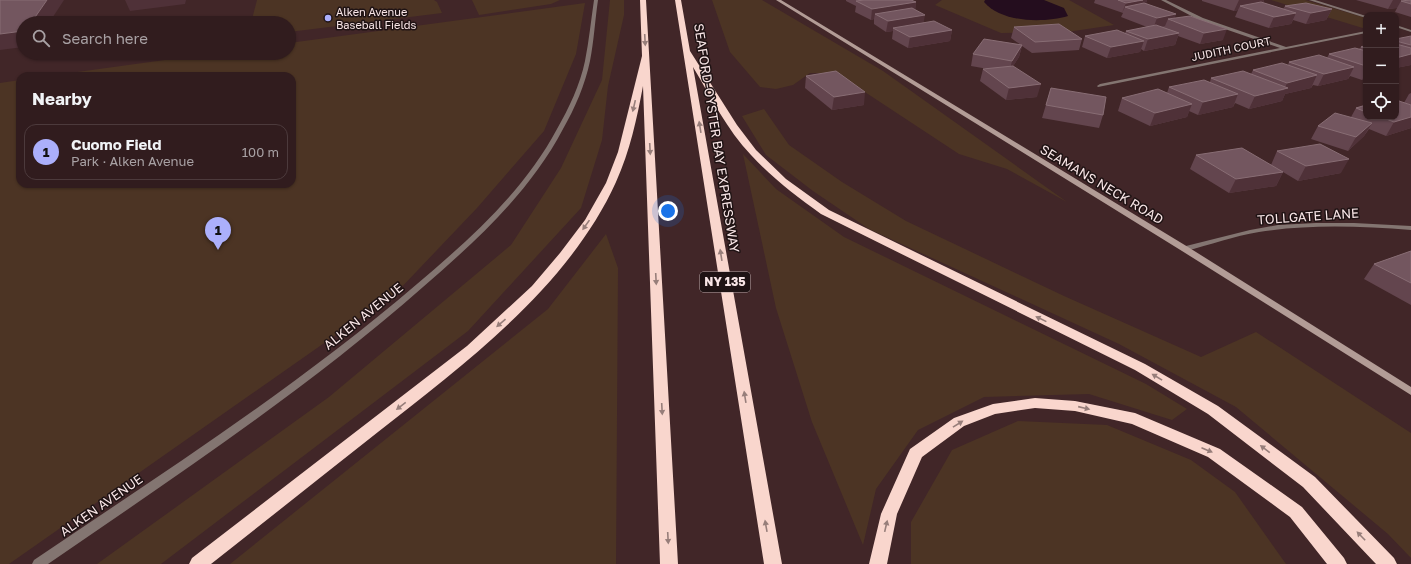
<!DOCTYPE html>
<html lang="en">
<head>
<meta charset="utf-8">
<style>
	:root { --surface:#311c1e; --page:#3d292b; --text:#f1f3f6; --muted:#a8a1a4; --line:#4c3a3c; --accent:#abaffb }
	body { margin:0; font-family:"Golos Text",sans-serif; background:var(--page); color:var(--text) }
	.controls { position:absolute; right:12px; top:12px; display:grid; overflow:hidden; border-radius:8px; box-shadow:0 1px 3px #0004 }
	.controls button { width:36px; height:36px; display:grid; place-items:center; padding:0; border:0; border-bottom:1px solid var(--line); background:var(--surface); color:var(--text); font:20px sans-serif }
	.you { position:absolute; left:668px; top:211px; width:14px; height:14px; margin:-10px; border:3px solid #fff; border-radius:50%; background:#1a73e8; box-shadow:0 0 0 6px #1a73e833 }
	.badge { display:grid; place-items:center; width:26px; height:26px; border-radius:50%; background:var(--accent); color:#111; font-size:13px; font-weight:700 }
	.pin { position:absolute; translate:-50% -33px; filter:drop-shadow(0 1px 2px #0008) }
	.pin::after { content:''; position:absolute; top:21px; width:14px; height:12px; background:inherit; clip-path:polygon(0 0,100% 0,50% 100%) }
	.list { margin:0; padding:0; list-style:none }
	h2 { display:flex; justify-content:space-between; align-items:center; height:52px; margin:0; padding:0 16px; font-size:17px }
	h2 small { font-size:13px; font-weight:400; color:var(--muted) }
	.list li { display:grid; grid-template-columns:26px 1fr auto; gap:12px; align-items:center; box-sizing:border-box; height:56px; margin:0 8px 8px; padding:0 8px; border:1px solid var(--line); border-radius:12px }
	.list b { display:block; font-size:15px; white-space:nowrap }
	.list p { margin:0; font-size:13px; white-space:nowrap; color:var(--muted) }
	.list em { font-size:13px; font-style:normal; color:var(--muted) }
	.icon { flex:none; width:22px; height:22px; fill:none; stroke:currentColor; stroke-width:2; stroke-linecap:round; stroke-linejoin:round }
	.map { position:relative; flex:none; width:1411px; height:564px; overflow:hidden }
	.search { position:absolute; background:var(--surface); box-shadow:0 1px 3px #0004; left:16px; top:16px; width:280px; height:44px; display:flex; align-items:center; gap:10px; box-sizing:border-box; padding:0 14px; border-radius:22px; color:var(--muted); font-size:15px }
	.panel { position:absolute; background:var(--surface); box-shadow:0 1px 3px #0004; left:16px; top:72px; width:280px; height:116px; border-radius:12px }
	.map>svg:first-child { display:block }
	.green { fill:#4c3424 }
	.water { fill:#240d1e }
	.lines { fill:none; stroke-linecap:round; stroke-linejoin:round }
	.street { fill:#837571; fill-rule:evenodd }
	.secondary { fill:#b29c96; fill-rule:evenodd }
	.highway { fill:#f9d6cd; fill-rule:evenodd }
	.wall { fill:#63454e }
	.shaded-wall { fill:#4f3138 }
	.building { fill:#73565f; stroke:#886d74 }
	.oneway { fill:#977e7a }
	.poi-dot { fill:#abaffb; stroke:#1f1314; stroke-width:1.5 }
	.labels { text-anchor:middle; stroke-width:3; stroke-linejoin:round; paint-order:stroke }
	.far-poi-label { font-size:11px; fill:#f8e5e6; stroke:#1f1314; text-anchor:start }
	.far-street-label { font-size:11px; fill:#f8e5e6; stroke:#1f1314 }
	.shield { fill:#1f1314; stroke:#b7a6a7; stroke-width:1 }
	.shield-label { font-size:12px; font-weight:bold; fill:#f8e5e6 }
	.street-label { font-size:13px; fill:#f8e5e6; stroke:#1f1314 }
</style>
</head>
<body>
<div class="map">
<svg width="1411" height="564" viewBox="0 0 1411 564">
	<rect width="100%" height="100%" fill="#412628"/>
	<g class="green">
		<path d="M257 0H434L437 2 442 13 289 32V23H251Z"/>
		<path d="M472 0H560L551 4 479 15Z"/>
		<path d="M610 0H624V15L608 86 602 140 581 208 468 331 161 564H97L329 397 511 245 561 168 602 80Z"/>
		<path d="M712 0H762L883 71 1067 202 1007 169 959 154 836 73H810L793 85 776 89 760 87 730 52Z"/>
		<path d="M942 0H1069L1114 25 1067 32 1001 33 935 5Z"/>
		<path d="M1271 0H1305L1366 18V29Z"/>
		<path d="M585 3 576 54 544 131 477 208 397 292 9 564H0V83L20 80V184H292V76H48L216 53H289V43Z"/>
		<path d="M764 109 789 145 842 182 906 221 1064 296 1201 357 1256 332 1411 433V558L1388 534 1236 407 1119 344 869 229 813 191 766 155 742 116Z"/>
		<path d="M743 154 776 189 844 237 1146 384 1187 409 1172 420 1089 394 984 397 918 430 876 489 863 545 812 422 776 308Z"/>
		<path d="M606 234 618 268 616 564H230L548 309Z"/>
		<path d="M1018 421 1107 425 1191 460 1235 492 1286 564H911V522L952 450Z"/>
	</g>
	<path class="water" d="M985 0H1044L1064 8 1068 16C1044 23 1002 23 984 2Z"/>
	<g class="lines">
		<g class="street">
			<path d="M594 0H598C595 20 594 41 590 61 585 85 575 108 563 129 530 192 476 241 423 287 306 390 176 476 48 564H32L34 560C164 472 297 387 417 284 470 239 524 191 557 129 569 108 580 85 585 61 589 41 591 20 594 0Z"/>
			<path d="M1161 0H1166L1203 18 1286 47 1366 31V33L1098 87 1097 86 1100 84 1280 48 1199 20Z"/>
			<path d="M1309 0H1315L1366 16V18Z"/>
			<path d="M1396 25 1411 30V32L1396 27Z"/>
			<path d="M1316 223H1354L1411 226V230C1360 226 1309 224 1259 232 1234 236 1210 245 1185 251L1181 249 1182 247 1250 230 1278 225Z"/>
		</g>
		<path class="secondary" d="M776 0H781L1188 247 1411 387V395L1182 251Z"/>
		<g class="highway">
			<path d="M640 0H646L678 564H660L643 86C637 118 630 151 616 182 569 286 466 363 378 432 322 476 267 520 211 564H189L192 558 467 346 532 286 560 253 585 220 606 183 618 152 642 56Z"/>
			<path d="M675 0H681L690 51 737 125 756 150 786 179 829 210 1145 364 1218 406 1315 477 1394 558 1397 564H1376L1303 487 1208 414 1135 370 821 214C796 196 772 178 751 155 727 130 711 97 693 67L782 564H764Z"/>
			<path d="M1035 398 1075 401 1135 413 1220 449 1302 507 1344 558 1347 564H1327L1290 517 1208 457 1132 424 1075 411 1035 408 995 414 964 426 922 457 897 514 887 564H869L881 514 910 449 954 418 993 404Z"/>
		</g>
	</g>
	<g class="wall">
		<path d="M846 0H911L916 2 915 10 924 23 952 30 950 41 908 48 892 39 893 31 886 32 874 24V19L871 20 855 12 856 6 846 1Z"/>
		<path d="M1095 0H1147L1146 3 1175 18 1223 40 1200 44 1178 36 1175 45 1144 51 1141 49 1140 52 1107 58 1082 47 1085 36 1125 33 1126 31 1147 27 1121 17 1123 13 1094 3Z"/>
		<path d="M1202 0H1264L1263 3 1283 9 1285 6 1332 9 1326 20 1306 24 1293 20 1291 24 1269 28 1235 17 1238 10 1234 11 1202 1Z"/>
		<path d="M1356 0H1411V17L1395 12 1397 8 1388 9Z"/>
		<path d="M1014 27 1082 39 1079 50 1032 53 1022 46 1019 57 1013 66 1037 97 1006 100 980 81 983 69H988L971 66 973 54 1021 45 1011 38Z"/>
		<path d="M1411 36V65L1396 68V39Z"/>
		<path d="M1366 45V79L1362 80 1350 76 1348 79 1318 86 1313 85 1311 88 1285 94 1282 101 1249 109 1235 103 1233 107 1198 115 1189 111 1187 117 1150 126 1118 111 1122 98 1167 93 1169 87 1210 82 1211 78 1251 74 1253 70 1288 65 1289 62 1327 58 1329 54 1359 49 1361 47Z"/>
		<path d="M806 76 864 105 832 110 805 88Z"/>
		<path d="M1051 88 1103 115 1099 128 1042 118Z"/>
		<path d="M1411 93V128L1386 136 1369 129 1364 136 1348 151 1311 139 1318 126 1351 117 1356 108 1366 105V117H1396L1409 94Z"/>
		<path d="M1277 151 1341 173 1298 181 1283 172 1276 186 1229 193 1190 169 1196 155 1271 165Z"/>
		<path d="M1411 251V305L1364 279 1374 264Z"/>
	</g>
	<g class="shaded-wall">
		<path d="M47 0H64L49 23H31Z"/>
		<path d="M125 0H186L185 4 130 11Z"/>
		<path d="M1143 0H1147L1143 10 1125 7 1122 13 1126 3Z"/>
		<path d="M1239 0H1264L1262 6H1240L1238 10 1234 11Z"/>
		<path d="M1393 0H1411L1401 1 1397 8 1388 9Z"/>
		<path d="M916 2 915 13 875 14 874 19 871 20 872 9Z"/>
		<path d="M1332 9 1326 20 1306 24 1311 13Z"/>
		<path d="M1296 13 1291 24 1269 28 1274 17Z"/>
		<path d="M1176 14 1174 22 1168 19 1165 26 1153 29 1157 18Z"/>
		<path d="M925 15 923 26 893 28V31L886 32 888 21Z"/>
		<path d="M1227 29 1223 40 1200 44 1204 33Z"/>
		<path d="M952 30 950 41 908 48 910 37Z"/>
		<path d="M23 31V47L0 50V34Z"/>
		<path d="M1179 33 1175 45 1144 51 1148 39Z"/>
		<path d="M1144 41 1140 52 1107 58 1111 47Z"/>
		<path d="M1022 45 1019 57 1009 73 1012 61Z"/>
		<path d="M1411 54V65L1396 68V58Z"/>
		<path d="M1354 67 1348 79 1318 86 1324 74Z"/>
		<path d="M1366 73V79L1362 80Z"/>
		<path d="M1317 75 1311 88 1285 94 1282 101 1249 109 1255 96 1284 90 1287 83Z"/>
		<path d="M1041 84 1037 97 1006 100 1009 88Z"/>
		<path d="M865 92 864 105 832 110 834 97Z"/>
		<path d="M1238 94 1233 107 1198 115 1203 102Z"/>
		<path d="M1192 104 1187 117 1150 126 1155 113Z"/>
		<path d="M1411 117V128L1386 136 1394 122Z"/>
		<path d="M1372 123 1364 136 1348 151 1356 137Z"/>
		<path d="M1349 159 1341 173 1298 181 1306 166Z"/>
		<path d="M1283 172 1276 186 1229 193 1236 179Z"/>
	</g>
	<g class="building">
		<path d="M0 0H47L31 23H23V31L0 34Z"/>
		<path d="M864 0H911L916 2 872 9 856 1Z"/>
		<path d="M1118 0H1143L1126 3Z"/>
		<path d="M1411 0V4L1401 1 1410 0Z"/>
		<path d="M1261 2 1296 13 1274 17 1240 6Z"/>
		<path d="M1144 3 1176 14 1157 18 1125 7Z"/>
		<path d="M1306 3 1332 9 1311 13 1285 6Z"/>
		<path d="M912 8 925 15 888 21 875 14Z"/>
		<path d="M1190 16 1227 29 1204 33 1168 19Z"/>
		<path d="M934 21 952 30 910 37 893 28Z"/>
		<path d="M1059 24 1082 39 1035 42 1014 27Z"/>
		<path d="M1156 25 1179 33 1148 39 1126 31Z"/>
		<path d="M1117 30 1144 41 1111 47 1085 36Z"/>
		<path d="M1411 36V45L1396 41V39Z"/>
		<path d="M984 39 1022 45 1012 61 973 54Z"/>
		<path d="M1396 44 1411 48V54L1396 58Z"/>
		<path d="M1366 45V48L1361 47Z"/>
		<path d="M1355 48 1366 51V66L1329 54Z"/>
		<path d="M1319 55 1354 67 1324 74 1289 62Z"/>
		<path d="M1282 63 1317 75 1287 83 1253 70Z"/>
		<path d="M1013 66 1041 84 1009 88 983 69Z"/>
		<path d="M836 71 865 92 834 97 806 76Z"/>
		<path d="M1243 71 1288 88 1255 96 1211 78Z"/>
		<path d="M1204 80 1238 94 1203 102 1169 87Z"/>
		<path d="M1051 88 1106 97 1103 115 1046 105Z"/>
		<path d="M1158 89 1192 104 1155 113 1122 98Z"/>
		<path d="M1396 100 1411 105V117L1394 122 1381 117H1396Z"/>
		<path d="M1366 105V112L1356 108Z"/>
		<path d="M1335 113 1372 123 1356 137 1318 126Z"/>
		<path d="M1320 144 1349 159 1306 166 1277 151Z"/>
		<path d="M1242 148 1283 172 1236 179 1196 155Z"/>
		<path d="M1411 251V283L1374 264Z"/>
	</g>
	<defs><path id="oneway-solid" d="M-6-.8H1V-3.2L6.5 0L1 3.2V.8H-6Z"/></defs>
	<g class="oneway">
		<use href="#oneway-solid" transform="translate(645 40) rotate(87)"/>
		<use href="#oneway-solid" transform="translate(634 106) rotate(103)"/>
		<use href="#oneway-solid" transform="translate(700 127) rotate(-99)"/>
		<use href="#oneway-solid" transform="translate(650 149) rotate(87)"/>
		<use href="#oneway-solid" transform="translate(586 225) rotate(125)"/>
		<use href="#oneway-solid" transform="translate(721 255) rotate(-99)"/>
		<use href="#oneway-solid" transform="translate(656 279) rotate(87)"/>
		<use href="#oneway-solid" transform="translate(1041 319) rotate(-154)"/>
		<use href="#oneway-solid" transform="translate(501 323) rotate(139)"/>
		<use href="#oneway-solid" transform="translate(1157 377) rotate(-149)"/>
		<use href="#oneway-solid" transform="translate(745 397) rotate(-99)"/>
		<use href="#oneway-solid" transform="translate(401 406) rotate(142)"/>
		<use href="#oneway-solid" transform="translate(1084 408) rotate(13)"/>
		<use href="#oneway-solid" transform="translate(662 409) rotate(87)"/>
		<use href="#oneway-solid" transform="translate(958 424) rotate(-32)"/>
		<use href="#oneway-solid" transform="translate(1265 449) rotate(-143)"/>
		<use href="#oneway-solid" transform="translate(1207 450) rotate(23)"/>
		<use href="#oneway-solid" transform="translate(766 526) rotate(-100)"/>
		<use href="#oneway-solid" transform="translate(886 526) rotate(-77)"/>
		<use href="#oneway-solid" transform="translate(1361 536) rotate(-134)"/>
		<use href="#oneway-solid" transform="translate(668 538) rotate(87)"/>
	</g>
	<circle class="poi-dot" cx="328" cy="18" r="4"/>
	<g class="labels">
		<g class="far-poi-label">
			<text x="336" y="16">Alken Avenue<tspan x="336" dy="13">Baseball Fields</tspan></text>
		</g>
		<g class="far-street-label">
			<text transform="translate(1231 49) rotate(-12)" y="4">JUDITH COURT</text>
		</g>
		<rect class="shield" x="700" y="272" width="50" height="20" rx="3"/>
		<g class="shield-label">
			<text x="725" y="286">NY 135</text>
		</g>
		<g class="street-label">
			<text transform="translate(717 138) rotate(81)" y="5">SEAFORD-OYSTER BAY EXPRESSWAY</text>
			<text transform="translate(1102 184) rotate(31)" y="5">SEAMANS NECK ROAD</text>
			<text transform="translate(1308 216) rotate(-4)" y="5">TOLLGATE LANE</text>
			<text transform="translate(363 316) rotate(-39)" y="5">ALKEN AVENUE</text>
			<text transform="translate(101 505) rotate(-35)" y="5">ALKEN AVENUE</text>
		</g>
	</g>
</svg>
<div class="controls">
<button>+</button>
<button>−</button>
<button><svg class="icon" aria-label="locate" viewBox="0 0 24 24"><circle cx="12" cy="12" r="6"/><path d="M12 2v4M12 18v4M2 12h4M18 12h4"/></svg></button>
</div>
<div class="you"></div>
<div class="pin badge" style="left:218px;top:250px">1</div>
<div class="search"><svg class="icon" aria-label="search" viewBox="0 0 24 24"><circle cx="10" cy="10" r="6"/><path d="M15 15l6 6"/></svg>Search here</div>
<section class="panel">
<h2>Nearby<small></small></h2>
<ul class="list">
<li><span class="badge">1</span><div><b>Cuomo Field</b><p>Park · Alken Avenue</p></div><em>100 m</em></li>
</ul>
</section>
</div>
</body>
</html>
